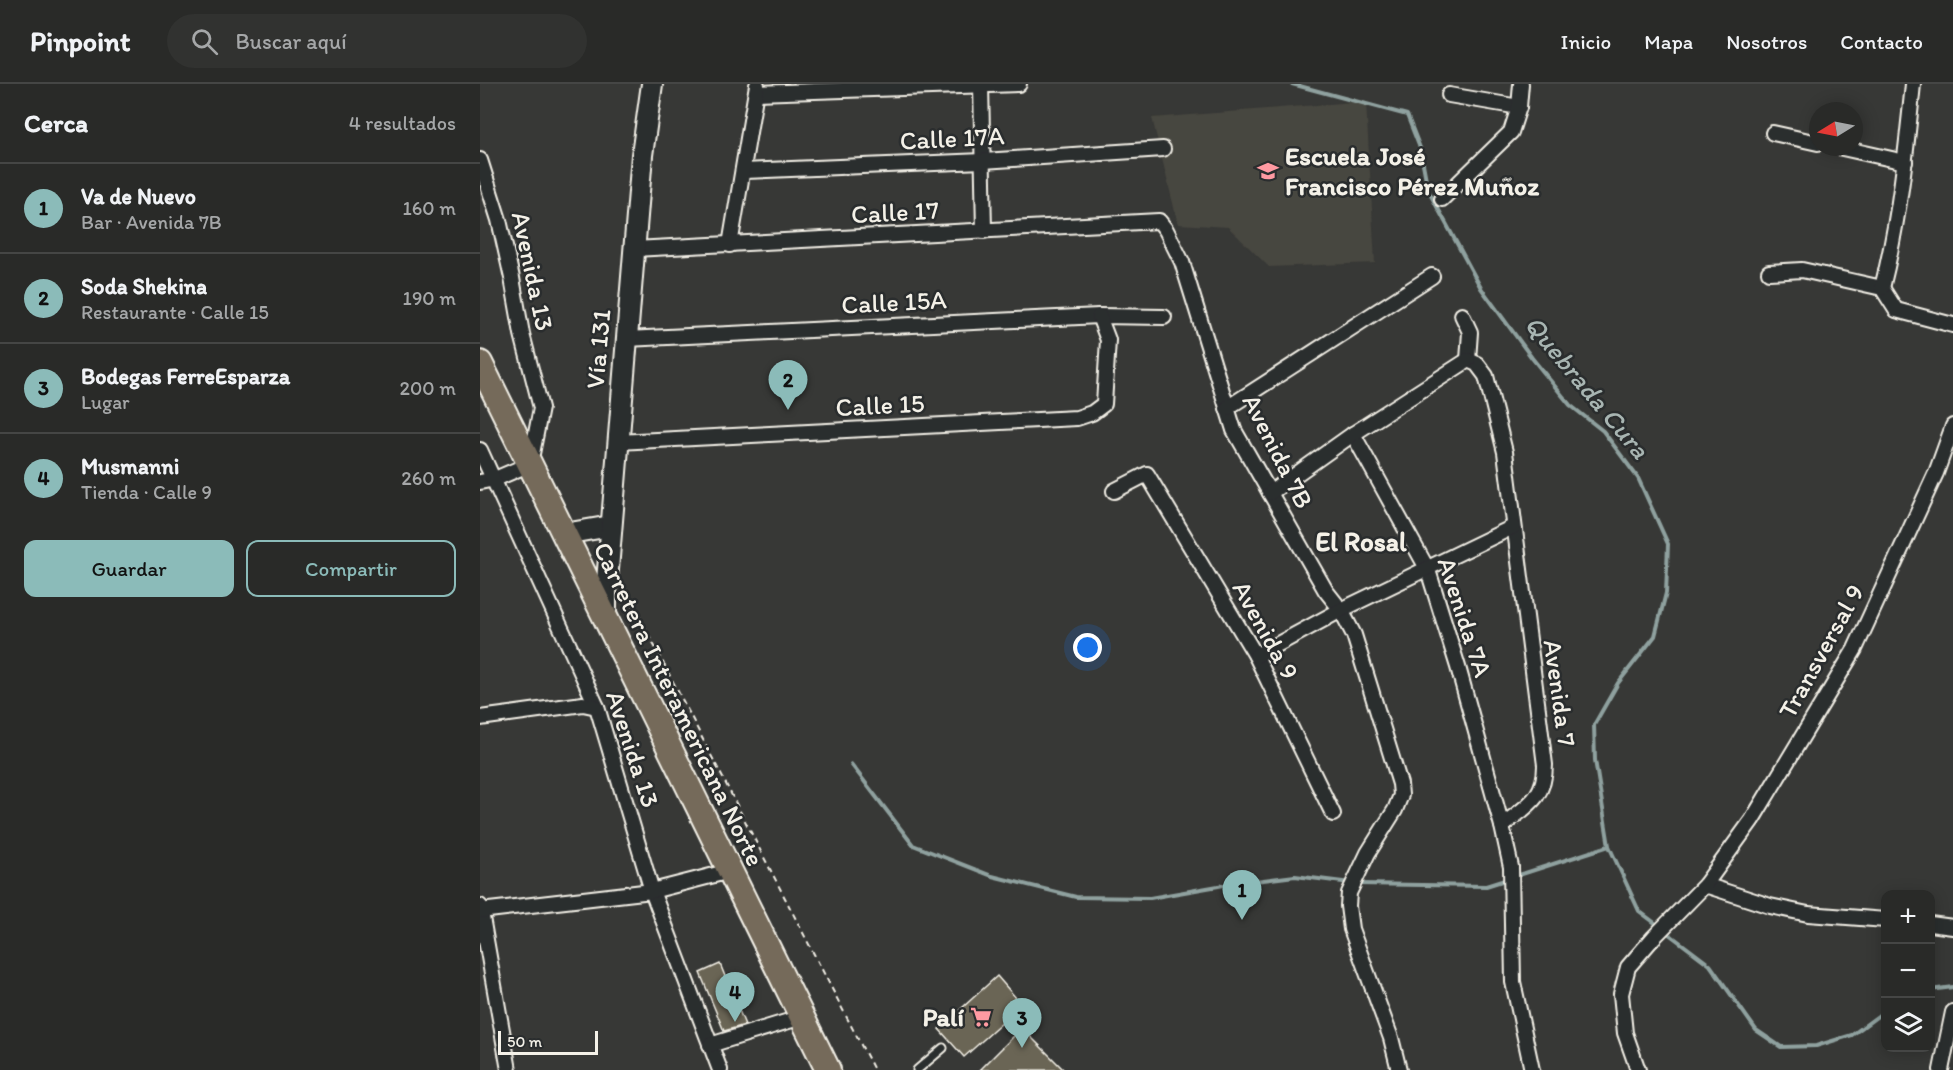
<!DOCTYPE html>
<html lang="es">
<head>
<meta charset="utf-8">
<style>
	:root { --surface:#292a28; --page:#313230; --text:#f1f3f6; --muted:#a5a7a8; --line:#454645; --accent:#8bbbb9 }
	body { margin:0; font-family:Itim,sans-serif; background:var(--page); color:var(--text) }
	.controls { position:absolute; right:18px; bottom:18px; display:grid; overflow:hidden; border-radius:12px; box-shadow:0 3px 15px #0003 }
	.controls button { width:54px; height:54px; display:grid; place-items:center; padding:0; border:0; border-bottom:2px solid var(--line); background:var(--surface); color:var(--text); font:30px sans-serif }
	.compass { position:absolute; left:1329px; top:18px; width:54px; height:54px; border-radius:50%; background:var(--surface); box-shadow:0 3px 15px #0003; rotate:260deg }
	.scale { position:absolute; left:18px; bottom:15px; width:100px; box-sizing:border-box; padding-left:6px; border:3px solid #f4f1e8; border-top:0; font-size:16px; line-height:21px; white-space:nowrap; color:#f4f1e8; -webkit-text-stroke:4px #2a2d2e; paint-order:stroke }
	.you { position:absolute; left:608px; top:564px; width:21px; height:21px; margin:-15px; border:4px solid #fff; border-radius:50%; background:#1a73e8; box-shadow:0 0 0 9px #1a73e833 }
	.badge { display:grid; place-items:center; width:39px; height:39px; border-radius:50%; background:var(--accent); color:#111; font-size:20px; font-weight:700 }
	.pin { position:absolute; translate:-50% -50px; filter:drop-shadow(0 2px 3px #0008) }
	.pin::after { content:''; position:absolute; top:32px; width:21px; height:18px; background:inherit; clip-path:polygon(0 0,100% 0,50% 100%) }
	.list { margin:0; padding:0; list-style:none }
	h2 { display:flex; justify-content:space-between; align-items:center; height:78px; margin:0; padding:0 24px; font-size:26px }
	h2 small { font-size:20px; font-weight:400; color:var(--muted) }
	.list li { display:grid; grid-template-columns:39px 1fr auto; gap:18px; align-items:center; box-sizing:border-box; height:90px; padding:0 24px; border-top:2px solid var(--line) }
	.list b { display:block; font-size:22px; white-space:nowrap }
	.list p { margin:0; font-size:20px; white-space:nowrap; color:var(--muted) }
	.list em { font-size:20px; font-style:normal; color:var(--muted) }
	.actions { display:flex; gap:12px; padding:18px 24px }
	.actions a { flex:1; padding:14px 0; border:2px solid var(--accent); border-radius:12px; text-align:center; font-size:21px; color:var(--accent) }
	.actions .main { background:var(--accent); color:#111 }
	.icon { flex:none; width:33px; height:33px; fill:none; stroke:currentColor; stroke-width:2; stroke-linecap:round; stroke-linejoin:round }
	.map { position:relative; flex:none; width:1473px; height:986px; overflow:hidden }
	header { display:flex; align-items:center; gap:36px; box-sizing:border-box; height:84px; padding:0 30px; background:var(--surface); border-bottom:2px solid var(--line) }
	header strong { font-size:28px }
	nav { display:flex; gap:33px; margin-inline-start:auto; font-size:21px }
	.search { width:420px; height:54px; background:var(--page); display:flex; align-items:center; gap:15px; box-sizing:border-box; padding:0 21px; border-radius:33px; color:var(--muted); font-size:22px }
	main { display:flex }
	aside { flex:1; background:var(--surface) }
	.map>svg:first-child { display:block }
	.built { fill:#47463f }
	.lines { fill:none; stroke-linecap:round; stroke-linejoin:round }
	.stream { stroke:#8fa19f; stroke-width:4 }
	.building { fill:#6b6554; stroke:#f4f1e8; stroke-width:1.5 }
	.lane-casing { stroke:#f4f1e8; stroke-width:11 }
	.street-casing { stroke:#f4f1e8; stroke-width:18 }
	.secondary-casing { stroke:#f4f1e8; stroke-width:24 }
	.highway-casing { stroke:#f4f1e8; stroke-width:28 }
	.path { stroke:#f4f1e8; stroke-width:2; stroke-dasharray:6 4.5; stroke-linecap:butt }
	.lane { stroke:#2a2d2e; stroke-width:7 }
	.street { stroke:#2a2d2e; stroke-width:14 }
	.secondary { stroke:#2a2d2e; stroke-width:20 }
	.highway { stroke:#746a5a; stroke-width:24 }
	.labels { text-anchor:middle; stroke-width:5; stroke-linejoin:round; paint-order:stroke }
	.street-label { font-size:26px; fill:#f4f1e8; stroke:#2a2d2e }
	.poi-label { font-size:26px; font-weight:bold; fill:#f4f1e8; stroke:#2a2d2e; text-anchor:start }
	.water-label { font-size:27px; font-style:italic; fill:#a8b5b2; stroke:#2a2d2e }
	.neighbourhood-label { font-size:27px; font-weight:bold; fill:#f4f1e8; stroke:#2a2d2e }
</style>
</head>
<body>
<header>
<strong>Pinpoint</strong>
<div class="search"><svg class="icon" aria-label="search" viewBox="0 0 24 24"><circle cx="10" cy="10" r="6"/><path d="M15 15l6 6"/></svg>Buscar aquí</div>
<nav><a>Inicio</a><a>Mapa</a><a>Nosotros</a><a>Contacto</a></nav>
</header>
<main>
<aside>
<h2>Cerca<small>4 resultados</small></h2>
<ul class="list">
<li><span class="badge">1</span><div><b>Va de Nuevo</b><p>Bar · Avenida 7B</p></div><em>160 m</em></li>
<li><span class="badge">2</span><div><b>Soda Shekina</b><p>Restaurante · Calle 15</p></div><em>190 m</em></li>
<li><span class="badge">3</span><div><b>Bodegas FerreEsparza</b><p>Lugar</p></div><em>200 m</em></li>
<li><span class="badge">4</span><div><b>Musmanni</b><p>Tienda · Calle 9</p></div><em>260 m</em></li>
</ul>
<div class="actions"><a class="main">Guardar</a><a>Compartir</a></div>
</aside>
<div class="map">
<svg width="1473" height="986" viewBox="0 0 1473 986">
	<rect width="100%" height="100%" fill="#373836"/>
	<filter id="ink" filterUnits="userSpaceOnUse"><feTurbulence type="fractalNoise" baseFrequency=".0167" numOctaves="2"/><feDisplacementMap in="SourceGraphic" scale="12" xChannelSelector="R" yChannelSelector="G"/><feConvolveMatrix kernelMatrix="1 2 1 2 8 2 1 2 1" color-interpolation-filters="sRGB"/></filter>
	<g filter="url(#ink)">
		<path class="built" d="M886 17 895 179 789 183 748 143 698 140 672 34Z"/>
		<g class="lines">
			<g class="stream">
				<path d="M812 0 927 31 940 64 948 106 1001 204 1052 274 1090 321 1123 347 1158 394 1188 460 1186 509 1175 552 1138 599 1114 641 1115 676 1129 762 1159 827 1179 842"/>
				<path d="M371 680 433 761 512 792 596 813 670 814 744 801 815 792 871 799"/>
				<path d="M1036 792 1129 762"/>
				<path d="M878 800 1006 802 1028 795"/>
				<path d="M1185 847 1230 881 1276 946 1301 963 1336 962 1372 951 1406 926"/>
				<path d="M1450 906 1473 903"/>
			</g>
		</g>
		<g class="building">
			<path d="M240 880 265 941 244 947 220 889Z"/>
			<path d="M517 892 542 921 484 973 459 945Z"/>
			<path d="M542 944 584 986H500Z"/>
		</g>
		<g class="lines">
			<defs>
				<path id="lane" d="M437 986 463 964"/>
				<g id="street">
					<path d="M501 0 504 147"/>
					<path d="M276 9 539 0"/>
					<path d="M969 11 1039 23"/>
					<path d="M1293 49 1338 59"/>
					<path d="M1358 63 1425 78"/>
					<path d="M0 76 19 136 32 194 42 250 61 324 50 380 15 395 0 398"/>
					<path d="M264 87 503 77 683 65"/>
					<path d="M962 115 1031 48 1039 23 1041 0"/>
					<path d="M250 161 277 1"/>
					<path d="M154 165 679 137 686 146 702 178 754 346 846 507 861 526 874 551 920 700 921 711 915 726 888 769 869 809 868 822 871 845 911 954 919 986"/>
					<path d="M1289 188 1322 186 1402 204 1416 226 1473 241"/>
					<path d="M1402 204C1419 137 1426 69 1433 0"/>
					<path d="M982 231 990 248 988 276"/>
					<path d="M146 255 619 232 684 233"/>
					<path d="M988 276 997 280 1006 292 1025 368 1065 681C1065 715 1046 722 1022 742"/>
					<path d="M747 324 952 192"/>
					<path d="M873 350 948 486 978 583 1022 742 1031 783 1033 898 1052 986"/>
					<path d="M138 358 597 334 612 329 624 320 628 256 619 232"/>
					<path d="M0 366 117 623 172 807 240 986"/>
					<path d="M634 407 667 390 776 572 853 730"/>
					<path d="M790 409 873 350 988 276"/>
					<path d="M776 572 861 526 1033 443"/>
					<path d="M0 634 103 620 117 623"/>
					<path d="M1225 801 1290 822 1328 830 1406 836"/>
					<path d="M0 822 29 986"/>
					<path d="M0 827 172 807 250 787"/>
					<path d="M1450 840 1473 843"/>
					<path d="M230 961 322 933"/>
					<path d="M1158 986 1145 949 1141 910 1148 883 1174 853 1225 801 1272 736 1375 565 1456 389 1473 342"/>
					<path d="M1461 986 1473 928"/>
				</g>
				<g id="secondary">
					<path d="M84 450 131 442"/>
					<path d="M126 535V510L162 71 172 0"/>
				</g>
				<path id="highway" d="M0 279 348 986"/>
			</defs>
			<use href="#lane" class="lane-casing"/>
			<use href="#street" class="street-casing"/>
			<use href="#secondary" class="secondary-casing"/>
			<use href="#highway" class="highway-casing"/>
			<path class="path" d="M144 503 394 986"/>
			<use href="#lane" class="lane"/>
			<use href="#street" class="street"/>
			<use href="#secondary" class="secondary"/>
			<use href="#highway" class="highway"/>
		</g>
	</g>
	<defs>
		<symbol id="school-bare" viewBox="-9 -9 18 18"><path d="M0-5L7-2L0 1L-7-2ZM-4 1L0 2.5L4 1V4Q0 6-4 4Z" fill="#ff9aa2" stroke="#2a2d2e" stroke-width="2.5" paint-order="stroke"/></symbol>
		<symbol id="supermarket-bare" viewBox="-9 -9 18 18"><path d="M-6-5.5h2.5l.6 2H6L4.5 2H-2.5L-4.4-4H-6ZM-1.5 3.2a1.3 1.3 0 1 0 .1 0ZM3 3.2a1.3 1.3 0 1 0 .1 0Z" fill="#ff9aa2" stroke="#2a2d2e" stroke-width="2.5" paint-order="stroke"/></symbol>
	</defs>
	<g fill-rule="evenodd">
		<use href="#school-bare" x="773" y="72" width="30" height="30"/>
		<use href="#supermarket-bare" x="486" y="918" width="30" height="30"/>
	</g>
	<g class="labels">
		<g class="street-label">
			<text transform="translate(472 54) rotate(-3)" y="9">Calle 17A</text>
			<text transform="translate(415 128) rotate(-3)" y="9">Calle 17</text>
			<text transform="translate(53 187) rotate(78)" y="9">Avenida 13</text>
			<text transform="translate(414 218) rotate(-3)" y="9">Calle 15A</text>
			<text transform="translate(118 265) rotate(-85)" y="9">Vía 131</text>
			<text transform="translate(400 321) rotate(-3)" y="9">Calle 15</text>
			<text transform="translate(798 367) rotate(63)" y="9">Avenida 7B</text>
			<text transform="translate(985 533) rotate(72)" y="9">Avenida 7A</text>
			<text transform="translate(786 546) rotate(61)" y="9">Avenida 9</text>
			<text transform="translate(1341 567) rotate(-61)" y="9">Transversal 9</text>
			<text transform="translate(1080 609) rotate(82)" y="9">Avenida 7</text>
			<text transform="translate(199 620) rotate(64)" y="9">Carretera Interamericana Norte</text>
			<text transform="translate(153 665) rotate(72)" y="9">Avenida 13</text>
		</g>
		<g class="poi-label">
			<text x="805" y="81">Escuela José<tspan x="805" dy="30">Francisco Pérez Muñoz</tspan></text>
			<text x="484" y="942" text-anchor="end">Palí</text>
		</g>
		<g class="water-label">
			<text transform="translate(1107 303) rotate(50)" y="9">Quebrada Cura</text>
		</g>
		<g class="neighbourhood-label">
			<text x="881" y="467">El Rosal</text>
		</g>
	</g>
</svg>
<div class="controls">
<button>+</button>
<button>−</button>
<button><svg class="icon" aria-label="layers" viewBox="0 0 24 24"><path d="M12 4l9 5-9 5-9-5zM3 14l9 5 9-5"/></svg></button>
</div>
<svg class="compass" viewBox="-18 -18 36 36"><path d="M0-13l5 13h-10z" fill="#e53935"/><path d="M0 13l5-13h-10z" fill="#a5a7a8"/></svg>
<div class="scale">50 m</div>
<div class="you"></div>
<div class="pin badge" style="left:762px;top:836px">1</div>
<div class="pin badge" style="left:308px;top:326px">2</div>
<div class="pin badge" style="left:542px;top:964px">3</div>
<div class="pin badge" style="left:255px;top:938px">4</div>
</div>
</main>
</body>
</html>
